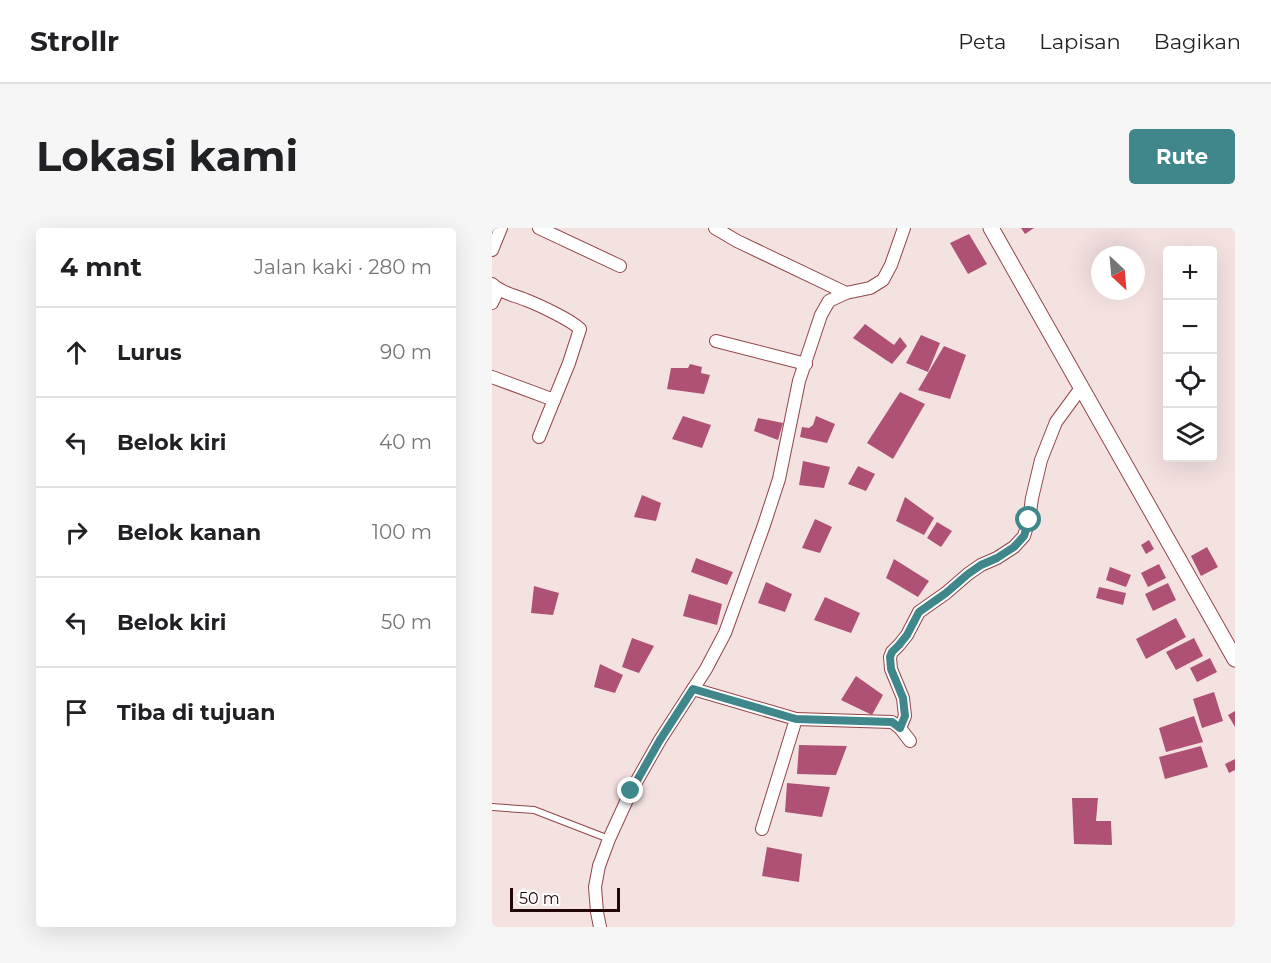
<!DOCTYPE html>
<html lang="id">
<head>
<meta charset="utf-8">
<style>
	:root { --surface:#fff; --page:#f6f6f6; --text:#202124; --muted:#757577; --line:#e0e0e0; --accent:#3f878a }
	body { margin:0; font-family:Montserrat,sans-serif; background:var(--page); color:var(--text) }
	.controls { position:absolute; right:18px; top:18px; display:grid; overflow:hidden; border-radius:6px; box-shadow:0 6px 24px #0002 }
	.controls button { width:54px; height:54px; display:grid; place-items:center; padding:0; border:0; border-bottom:2px solid var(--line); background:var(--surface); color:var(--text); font:30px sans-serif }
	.compass { position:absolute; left:599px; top:18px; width:54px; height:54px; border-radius:50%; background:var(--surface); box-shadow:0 6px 24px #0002; rotate:154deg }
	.scale { position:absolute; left:18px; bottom:15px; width:110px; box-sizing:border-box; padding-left:6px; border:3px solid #220507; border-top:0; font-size:16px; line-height:21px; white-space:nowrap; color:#220507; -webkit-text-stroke:4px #fff; paint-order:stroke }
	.stop { position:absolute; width:18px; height:18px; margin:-14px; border:4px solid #3f878a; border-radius:50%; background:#fff }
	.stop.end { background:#3f878a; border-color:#fff; box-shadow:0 2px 6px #0008 }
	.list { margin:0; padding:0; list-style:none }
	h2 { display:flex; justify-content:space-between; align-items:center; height:78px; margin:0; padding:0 24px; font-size:26px }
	h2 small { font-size:20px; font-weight:400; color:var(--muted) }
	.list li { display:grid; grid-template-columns:39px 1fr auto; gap:18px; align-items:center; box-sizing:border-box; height:90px; padding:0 24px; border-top:2px solid var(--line) }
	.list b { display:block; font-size:22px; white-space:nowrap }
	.list em { font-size:20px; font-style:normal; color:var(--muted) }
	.icon { flex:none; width:33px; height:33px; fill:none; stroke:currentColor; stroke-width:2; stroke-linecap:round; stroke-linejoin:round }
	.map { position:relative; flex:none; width:743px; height:699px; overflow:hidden; border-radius:6px }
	header { display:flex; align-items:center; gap:36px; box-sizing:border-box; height:84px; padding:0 30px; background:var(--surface); border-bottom:2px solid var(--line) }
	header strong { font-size:28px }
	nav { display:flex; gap:33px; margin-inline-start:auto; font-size:21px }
	.intro { display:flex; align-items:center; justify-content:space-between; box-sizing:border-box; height:144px; padding:0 36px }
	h1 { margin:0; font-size:42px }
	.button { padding:15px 27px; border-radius:6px; background:var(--accent); color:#fff; font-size:21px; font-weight:700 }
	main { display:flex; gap:36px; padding:0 36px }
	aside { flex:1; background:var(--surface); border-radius:6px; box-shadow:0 6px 24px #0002 }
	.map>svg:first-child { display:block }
	.building { fill:#ae5174 }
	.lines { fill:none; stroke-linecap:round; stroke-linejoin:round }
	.service-casing { stroke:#914549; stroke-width:8 }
	.minor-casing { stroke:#914549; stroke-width:14 }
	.tertiary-casing { stroke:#914549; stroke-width:17 }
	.service { stroke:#fff; stroke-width:6 }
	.minor { stroke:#fff; stroke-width:12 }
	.tertiary { stroke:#fff; stroke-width:15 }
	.route { stroke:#3f878a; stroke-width:8 }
</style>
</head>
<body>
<header>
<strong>Strollr</strong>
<nav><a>Peta</a><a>Lapisan</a><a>Bagikan</a></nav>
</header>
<div class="intro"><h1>Lokasi kami</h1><a class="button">Rute</a></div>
<main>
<aside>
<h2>4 mnt<small>Jalan kaki · 280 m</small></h2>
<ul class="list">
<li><svg class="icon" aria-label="ahead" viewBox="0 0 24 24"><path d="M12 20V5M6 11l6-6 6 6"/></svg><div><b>Lurus</b></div><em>90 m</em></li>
<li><svg class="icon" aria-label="left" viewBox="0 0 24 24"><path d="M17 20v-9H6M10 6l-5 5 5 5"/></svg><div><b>Belok kiri</b></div><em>40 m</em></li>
<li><svg class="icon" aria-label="right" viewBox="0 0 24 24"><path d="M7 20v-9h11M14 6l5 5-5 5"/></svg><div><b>Belok kanan</b></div><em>100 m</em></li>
<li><svg class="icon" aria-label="left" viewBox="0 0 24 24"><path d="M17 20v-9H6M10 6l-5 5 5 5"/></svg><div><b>Belok kiri</b></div><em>50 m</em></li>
<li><svg class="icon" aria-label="arrive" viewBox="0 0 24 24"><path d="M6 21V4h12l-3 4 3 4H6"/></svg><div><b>Tiba di tujuan</b></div></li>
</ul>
</aside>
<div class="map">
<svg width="743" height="699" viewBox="0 0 743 699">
	<rect width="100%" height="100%" fill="#f4e2e1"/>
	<g class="building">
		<path d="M529 0H542L533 6Z"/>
		<path d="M477 6 495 36 476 46 458 15Z"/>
		<path d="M373 96 402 117 408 109 415 118 400 136 361 110Z"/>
		<path d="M429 107 448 115 436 144 414 135Z"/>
		<path d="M452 118 474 127 458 171 426 162Z"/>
		<path d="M198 136 210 139 209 145 218 147 212 166 175 161 179 140H196Z"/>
		<path d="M408 164 433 176 401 231 375 215Z"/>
		<path d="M191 188 219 197 210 220 180 211Z"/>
		<path d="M324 188 343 196 335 215 308 209 310 199 317 200 321 197Z"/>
		<path d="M266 190 291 195 286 212 262 203Z"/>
		<path d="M311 233 338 239 332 260 307 257Z"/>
		<path d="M366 238 383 246 374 263 356 256Z"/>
		<path d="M150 267 169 275 164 293 142 289Z"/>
		<path d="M413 269 442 290 432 307 404 293Z"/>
		<path d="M323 291 340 299 328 325 310 320Z"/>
		<path d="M445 294 460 303 449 319 435 310Z"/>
		<path d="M657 312 662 321 654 326 649 317Z"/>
		<path d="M715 319 726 339 709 348 699 328Z"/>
		<path d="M204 330 241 344 235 357 199 344Z"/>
		<path d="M402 331 437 353 426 369 394 350Z"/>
		<path d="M667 336 674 350 656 359 649 345Z"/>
		<path d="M618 339 639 347 634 359 614 352Z"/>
		<path d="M274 354 300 366 293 384 266 375Z"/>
		<path d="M676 355 684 372 661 383 653 366Z"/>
		<path d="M42 358 67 365 61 387 39 385Z"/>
		<path d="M607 359 634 365 631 377 604 370Z"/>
		<path d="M197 366 230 376 225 397 191 388Z"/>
		<path d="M333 369 368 385 359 405 322 392Z"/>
		<path d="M684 390 694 409 654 431 644 411Z"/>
		<path d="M140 410 162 418 147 445 130 439Z"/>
		<path d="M702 410 711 428 684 442 674 424Z"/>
		<path d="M718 430 725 444 705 454 698 440Z"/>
		<path d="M108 436 131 447 123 465 102 459Z"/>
		<path d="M364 448 391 467 380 487 349 472Z"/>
		<path d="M722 464 731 493 710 500 701 471Z"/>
		<path d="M743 483V499L736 487Z"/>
		<path d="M702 488 711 514 674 524 667 500Z"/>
		<path d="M307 517 355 518 344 547 305 546Z"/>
		<path d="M709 518 716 539 673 551 667 529Z"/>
		<path d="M743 531V542L737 545 733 536Z"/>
		<path d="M295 555 338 559 330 589 293 584Z"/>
		<path d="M580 570H606L604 593H619L620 617 582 616Z"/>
		<path d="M275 619 310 626 307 654 270 648Z"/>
	</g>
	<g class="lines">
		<defs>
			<path id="service" d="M0 579 42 582 117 611"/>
			<g id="minor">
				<path d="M47 0 128 38"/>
				<path d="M223 0 245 13 354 65"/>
				<path d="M0 22 9 0"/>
				<path d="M0 56C9 65 22 67 34 72 47 77 79 92 88 101L77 135 47 209"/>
				<path d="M0 75 6 62"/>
				<path d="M224 113 314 136"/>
				<path d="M0 149 62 172"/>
				<path d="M201 461 304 491 270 601"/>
				<path d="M304 491 400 494 408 500 418 513"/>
				<path d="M408 500 413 488 411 470 399 441 398 429 400 424 407 417 415 407 427 384 454 365 476 346 489 337 505 330 522 319 532 308 537 292 540 270 549 232 564 194 589 160"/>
				<path d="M108 699 105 684 103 659 107 638 117 611 139 563 168 512 214 441 233 405 272 297 287 251 307 153 329 87 337 73 354 65 378 60 391 52 399 37 412 0"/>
			</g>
			<path id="tertiary" d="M499 0 743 431"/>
		</defs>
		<use href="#service" class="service-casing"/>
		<use href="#minor" class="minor-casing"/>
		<use href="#tertiary" class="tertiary-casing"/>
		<use href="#service" class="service"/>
		<use href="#minor" class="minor"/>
		<use href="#tertiary" class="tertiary"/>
	</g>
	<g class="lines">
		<path class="route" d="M139 563 168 512 201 461 304 491 400 494 408 500 413 488 411 470 399 441 398 429 400 424 407 417 415 407 427 384 454 365 476 346 489 337 505 330 522 319 532 308 537 292"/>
	</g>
</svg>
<div class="controls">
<button>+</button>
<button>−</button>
<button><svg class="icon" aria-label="locate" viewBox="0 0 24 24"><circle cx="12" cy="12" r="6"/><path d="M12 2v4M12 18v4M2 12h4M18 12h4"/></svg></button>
<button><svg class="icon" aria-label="layers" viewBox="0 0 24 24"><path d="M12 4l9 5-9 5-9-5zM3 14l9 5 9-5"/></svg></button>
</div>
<svg class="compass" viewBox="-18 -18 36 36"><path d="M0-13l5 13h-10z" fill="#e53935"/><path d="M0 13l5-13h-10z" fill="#757577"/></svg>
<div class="scale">50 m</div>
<div class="stop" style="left:537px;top:292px"></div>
<div class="stop end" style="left:139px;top:563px"></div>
</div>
</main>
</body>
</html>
